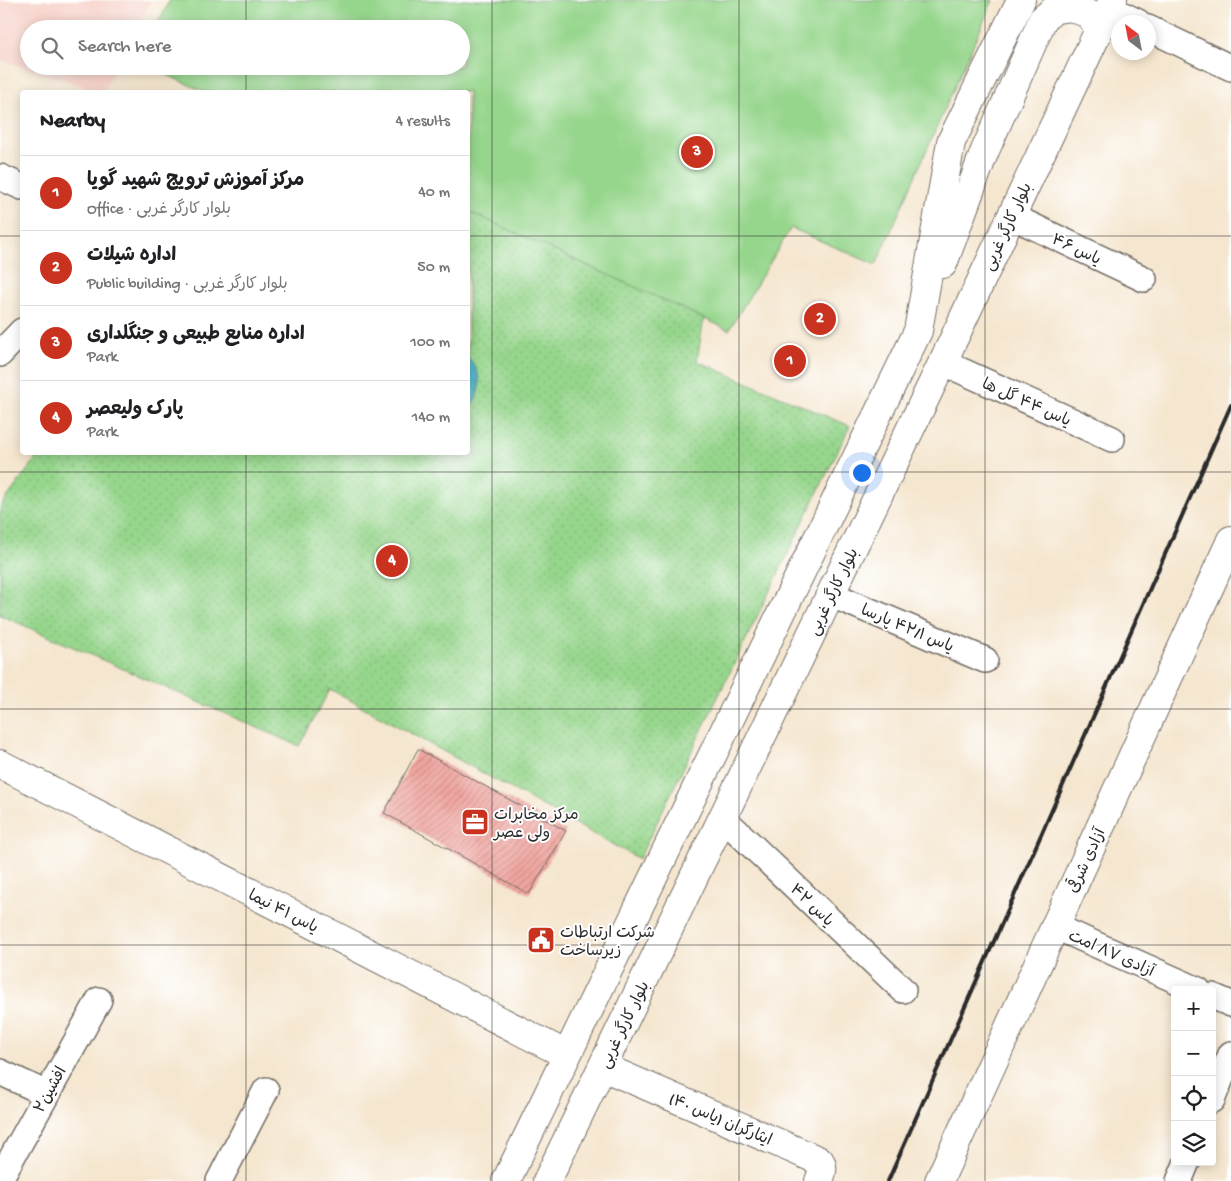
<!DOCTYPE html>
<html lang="en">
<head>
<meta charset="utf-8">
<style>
	:root { --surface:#fff; --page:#f2f2f2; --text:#202124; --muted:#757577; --line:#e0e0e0; --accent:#c8321e }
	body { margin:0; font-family:"Gochi Hand","Playpen Sans Arabic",sans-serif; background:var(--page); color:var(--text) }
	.controls { position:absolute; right:15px; bottom:15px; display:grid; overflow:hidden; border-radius:5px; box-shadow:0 2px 12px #0003 }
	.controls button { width:45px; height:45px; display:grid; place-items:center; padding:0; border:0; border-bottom:1px solid var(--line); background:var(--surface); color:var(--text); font:25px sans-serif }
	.compass { position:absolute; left:1111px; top:15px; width:45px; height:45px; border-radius:50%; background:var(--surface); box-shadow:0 2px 12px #0003; rotate:328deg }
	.you { position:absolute; left:861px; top:472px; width:18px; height:18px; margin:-12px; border:4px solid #fff; border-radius:50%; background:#1a73e8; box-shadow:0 0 0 8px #1a73e833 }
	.badge { display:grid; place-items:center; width:32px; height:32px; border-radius:50%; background:var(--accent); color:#fff; font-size:16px; font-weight:700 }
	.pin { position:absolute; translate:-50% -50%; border:2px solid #fff; box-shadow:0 1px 5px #0006 }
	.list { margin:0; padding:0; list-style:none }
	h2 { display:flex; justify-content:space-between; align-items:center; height:65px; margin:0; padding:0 20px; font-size:21px }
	h2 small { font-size:16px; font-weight:400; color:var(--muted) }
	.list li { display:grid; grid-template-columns:32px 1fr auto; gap:15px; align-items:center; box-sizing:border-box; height:75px; padding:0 20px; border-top:1px solid var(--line) }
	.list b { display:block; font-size:19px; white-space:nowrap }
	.list p { margin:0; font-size:16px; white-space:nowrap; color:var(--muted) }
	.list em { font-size:16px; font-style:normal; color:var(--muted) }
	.icon { flex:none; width:28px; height:28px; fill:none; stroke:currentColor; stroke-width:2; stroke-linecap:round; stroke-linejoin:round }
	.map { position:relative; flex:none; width:1231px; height:1181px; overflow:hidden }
	.search { position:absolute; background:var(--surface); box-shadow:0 2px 12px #0003; left:20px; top:20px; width:450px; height:55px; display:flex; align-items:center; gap:12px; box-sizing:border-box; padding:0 18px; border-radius:28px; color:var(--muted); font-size:19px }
	.panel { position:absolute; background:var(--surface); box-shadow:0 2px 12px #0003; left:20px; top:90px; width:450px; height:365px; border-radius:5px }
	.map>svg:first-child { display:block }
	.built { fill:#f7d1c8 }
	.park { fill:url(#park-dots); stroke:#60805c }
	.garden { fill:#96d68c; stroke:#60805c }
	.water { fill:#45afc4; stroke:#386d78 }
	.building { fill:url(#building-hatch) }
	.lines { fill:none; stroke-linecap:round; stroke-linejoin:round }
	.street-casing { stroke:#726c64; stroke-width:28 }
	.secondary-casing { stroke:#726c64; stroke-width:30 }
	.primary-casing { stroke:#726c64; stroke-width:30 }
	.street { stroke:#fff; stroke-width:25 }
	.secondary { stroke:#fff; stroke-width:28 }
	.primary { stroke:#fff; stroke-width:28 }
	.rail { stroke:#2b2b2b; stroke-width:4 }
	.grid { fill:none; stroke:#2b2b2b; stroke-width:1; stroke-opacity:0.55 }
	.labels { text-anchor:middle; stroke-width:4; stroke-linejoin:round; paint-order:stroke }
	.street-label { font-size:16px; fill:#2b2b2b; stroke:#fff }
	.poi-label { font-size:16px; fill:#2b2b2b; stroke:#fff; text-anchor:start }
</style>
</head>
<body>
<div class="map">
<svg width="1231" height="1181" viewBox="0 0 1231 1181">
	<defs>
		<pattern id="park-dots" width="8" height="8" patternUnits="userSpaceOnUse" patternTransform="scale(1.25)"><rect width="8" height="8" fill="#96d68c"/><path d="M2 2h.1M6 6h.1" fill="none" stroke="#81b879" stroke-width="1.8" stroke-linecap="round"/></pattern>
		<pattern id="building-hatch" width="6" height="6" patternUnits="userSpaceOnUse" patternTransform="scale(1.25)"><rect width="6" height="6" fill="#f2a6a0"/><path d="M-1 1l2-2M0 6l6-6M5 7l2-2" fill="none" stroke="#c48783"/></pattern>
	</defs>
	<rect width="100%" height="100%" fill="#fff"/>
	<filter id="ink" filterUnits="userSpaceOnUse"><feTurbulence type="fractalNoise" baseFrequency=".02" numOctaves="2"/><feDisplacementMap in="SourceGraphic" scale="10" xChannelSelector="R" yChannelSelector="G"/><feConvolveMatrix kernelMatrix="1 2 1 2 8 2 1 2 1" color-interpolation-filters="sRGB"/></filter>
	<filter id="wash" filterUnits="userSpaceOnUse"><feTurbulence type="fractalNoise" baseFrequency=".0096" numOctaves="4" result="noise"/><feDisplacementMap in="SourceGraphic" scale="20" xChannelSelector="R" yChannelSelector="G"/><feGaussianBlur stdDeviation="1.12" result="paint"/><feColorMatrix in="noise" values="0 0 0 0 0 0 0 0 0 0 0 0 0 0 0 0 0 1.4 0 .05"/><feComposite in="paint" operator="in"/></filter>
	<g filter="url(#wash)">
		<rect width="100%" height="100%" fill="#f5e6cf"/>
		<path class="built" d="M0 0H151L136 29H29V66H116L103 92 0 60Z"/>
		<path class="park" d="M468 211 704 318 697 361 850 426 639 859 330 689 299 746 0 615V507L40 453 468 452Z"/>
		<path class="garden" d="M170 0H993L876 265 791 228 729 330 468 211V92H205L147 66H461V29H155Z"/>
		<path class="water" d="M468 358C484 374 482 393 468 410Z"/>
		<g id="blocks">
			<path class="building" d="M418 749 566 831 529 894 384 813Z"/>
		</g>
	</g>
	<g filter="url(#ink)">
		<use href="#blocks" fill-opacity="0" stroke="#726c64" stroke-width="1"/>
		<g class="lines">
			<defs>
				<g id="street">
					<path d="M1109 8 1138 22"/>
					<path d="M1148 28 1231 68"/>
					<path d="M0 177 22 187"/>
					<path d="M1011 216 1144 279"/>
					<path d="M0 354 22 331"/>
					<path d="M942 362 1112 439"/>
					<path d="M830 594 985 660"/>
					<path d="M723 818 903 990"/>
					<path d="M1054 926 1198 990"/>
					<path d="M1212 996 1231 1004"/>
					<path d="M0 1072 47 1094"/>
					<path d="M1212 1100 1231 1054"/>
					<path d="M0 1179 99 1000"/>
					<path d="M219 1181 266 1090"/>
					<path d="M1179 1181 1187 1162"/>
				</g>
				<g id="secondary">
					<path d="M0 764 567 1055"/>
					<path d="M603 1067 820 1161C824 1168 822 1173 819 1181"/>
					<path d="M939 1181 1231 540"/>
				</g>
				<g id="primary">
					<path d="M943 264 984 153 1043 19 1055 9 1071 7 1088 14 1100 28"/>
					<path d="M506 1181 918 331 951 142 1021 0"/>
					<path d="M547 1181 949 349 1113 0"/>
				</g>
			</defs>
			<use href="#street" class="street-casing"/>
			<use href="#secondary" class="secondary-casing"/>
			<use href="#primary" class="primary-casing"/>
			<use href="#street" class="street"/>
			<use href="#secondary" class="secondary"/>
			<use href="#primary" class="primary"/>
			<path class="rail" d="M888 1181 1231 405"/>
		</g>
	</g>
	<path class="grid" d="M246 0V29M492 0V1181M739 0V1181M985 0V1181M246 66V92M0 236H22M468 236H1231M246 452V1181M0 472H1231M0 709H1231M0 945H1231"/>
	<defs>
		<symbol id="office-square" viewBox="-11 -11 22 22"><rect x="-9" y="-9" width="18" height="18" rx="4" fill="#c8321e" stroke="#fff"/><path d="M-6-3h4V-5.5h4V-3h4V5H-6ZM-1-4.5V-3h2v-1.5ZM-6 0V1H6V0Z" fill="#fff"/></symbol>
		<symbol id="civic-square" viewBox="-11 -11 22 22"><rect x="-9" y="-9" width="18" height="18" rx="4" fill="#c8321e" stroke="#fff"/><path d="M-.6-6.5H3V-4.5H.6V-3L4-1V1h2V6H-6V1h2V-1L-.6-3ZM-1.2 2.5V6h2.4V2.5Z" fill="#fff"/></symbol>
	</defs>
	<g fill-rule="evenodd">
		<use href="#office-square" x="459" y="806" width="32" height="32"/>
		<use href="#civic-square" x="525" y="924" width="32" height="32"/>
	</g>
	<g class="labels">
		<g class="street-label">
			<text transform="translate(1006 226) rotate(-65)" y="6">بلوار کارگر غربی</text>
			<text transform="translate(1077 248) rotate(25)" y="6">یاس ۴۶</text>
			<text transform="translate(1027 401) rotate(24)" y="6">یاس ۴۴ گل ها</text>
			<text transform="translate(832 591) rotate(-64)" y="6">بلوار کارگر غربی</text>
			<text transform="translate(908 627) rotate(23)" y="6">یاس ۴۲/۱ پارسا</text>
			<text transform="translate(1085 860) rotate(-65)" y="6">آزادی شرقی</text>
			<text transform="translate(813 904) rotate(44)" y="6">یاس ۴۲</text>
			<text transform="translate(284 910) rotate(27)" y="6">یاس ۴۱ نیما</text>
			<text transform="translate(1112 952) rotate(24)" y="6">آزادی ۸۷ امت</text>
			<text transform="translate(623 1024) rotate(-64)" y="6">بلوار کارگر غربی</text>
			<text transform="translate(49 1089) rotate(-61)" y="6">افشین۲</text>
			<text transform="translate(721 1118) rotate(23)" y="6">ایثارگران (یاس ۴۰)</text>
		</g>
		<g class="poi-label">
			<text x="494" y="819">مرکز مخابرات<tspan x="494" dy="18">ولی عصر</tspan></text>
			<text x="560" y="937">شرکت ارتباطات<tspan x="560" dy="18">زیرساخت</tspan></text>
		</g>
	</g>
</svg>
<div class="controls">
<button>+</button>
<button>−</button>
<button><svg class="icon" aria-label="locate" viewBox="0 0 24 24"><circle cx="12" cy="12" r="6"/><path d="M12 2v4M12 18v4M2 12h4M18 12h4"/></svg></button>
<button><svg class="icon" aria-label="layers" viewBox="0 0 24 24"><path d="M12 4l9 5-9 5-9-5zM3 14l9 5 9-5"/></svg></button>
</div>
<svg class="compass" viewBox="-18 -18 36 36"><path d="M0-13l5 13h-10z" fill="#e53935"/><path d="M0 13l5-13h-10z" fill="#757577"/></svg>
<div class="you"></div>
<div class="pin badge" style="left:790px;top:361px">1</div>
<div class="pin badge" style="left:820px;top:319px">2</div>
<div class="pin badge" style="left:697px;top:152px">3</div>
<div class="pin badge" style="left:392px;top:561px">4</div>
<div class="search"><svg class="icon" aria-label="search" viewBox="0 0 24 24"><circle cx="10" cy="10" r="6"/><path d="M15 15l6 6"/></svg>Search here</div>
<section class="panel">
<h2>Nearby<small>4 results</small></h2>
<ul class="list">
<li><span class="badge">1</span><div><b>مرکز آموزش ترویج شهید گویا</b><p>Office · بلوار کارگر غربی</p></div><em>40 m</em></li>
<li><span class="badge">2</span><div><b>اداره شیلات</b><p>Public building · بلوار کارگر غربی</p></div><em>50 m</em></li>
<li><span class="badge">3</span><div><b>اداره منابع طبیعی و جنگلداری</b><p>Park</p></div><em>100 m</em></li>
<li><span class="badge">4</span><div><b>پارک ولیعصر</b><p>Park</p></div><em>140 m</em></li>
</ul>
</section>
</div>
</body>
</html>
